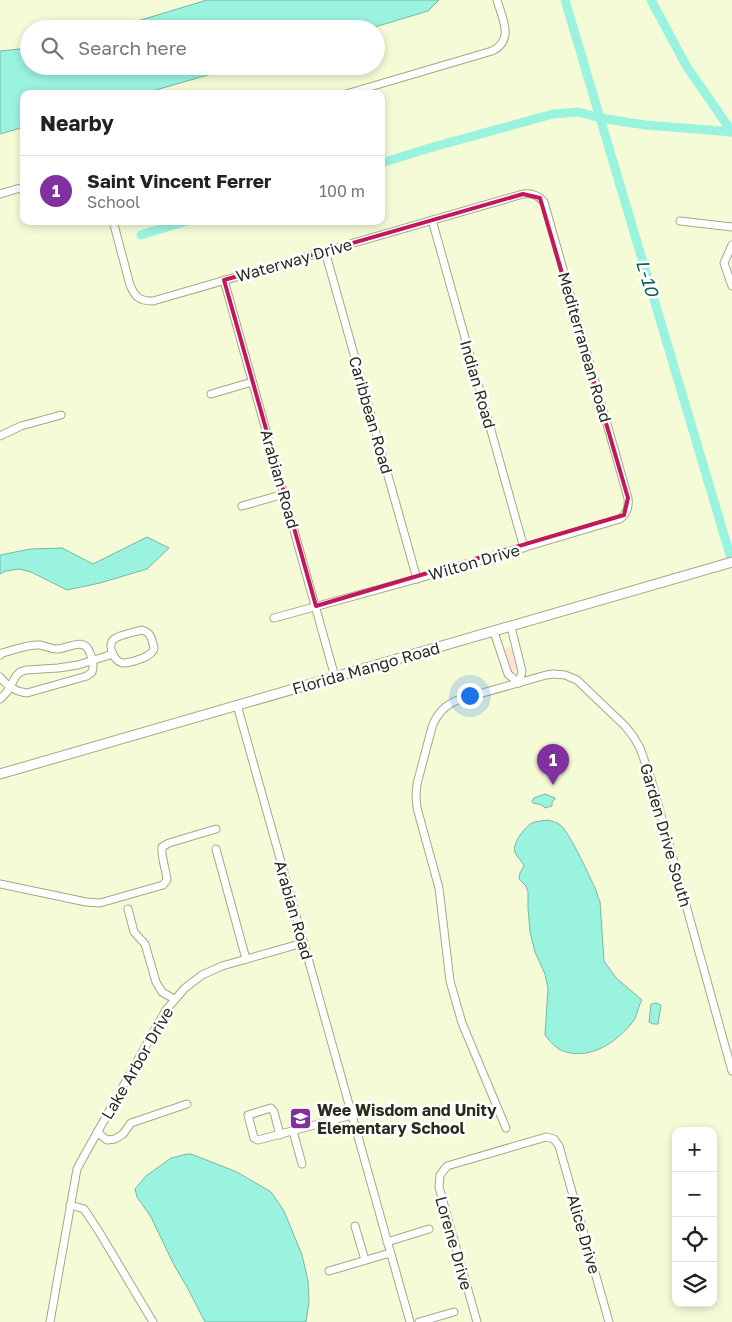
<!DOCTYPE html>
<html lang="en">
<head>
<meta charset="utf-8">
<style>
	:root { --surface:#fff; --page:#f6f6f6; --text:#222; --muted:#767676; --line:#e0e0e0; --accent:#80309f }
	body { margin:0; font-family:"Golos Text",sans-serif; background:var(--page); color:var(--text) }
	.controls { position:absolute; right:15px; bottom:15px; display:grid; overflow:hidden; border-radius:10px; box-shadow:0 2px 8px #0003 }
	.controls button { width:45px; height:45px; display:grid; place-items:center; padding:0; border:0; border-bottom:1px solid var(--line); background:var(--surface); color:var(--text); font:25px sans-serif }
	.you { position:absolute; left:469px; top:695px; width:18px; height:18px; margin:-12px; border:4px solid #fff; border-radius:50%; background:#1a73e8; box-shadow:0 0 0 8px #1a73e833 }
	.badge { display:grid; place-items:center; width:32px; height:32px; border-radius:50%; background:var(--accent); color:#fff; font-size:16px; font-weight:700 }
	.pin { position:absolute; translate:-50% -41px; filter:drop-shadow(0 1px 2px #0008) }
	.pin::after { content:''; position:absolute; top:26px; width:18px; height:15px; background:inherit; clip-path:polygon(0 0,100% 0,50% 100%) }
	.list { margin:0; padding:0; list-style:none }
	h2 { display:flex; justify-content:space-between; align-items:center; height:65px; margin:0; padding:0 20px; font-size:21px }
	h2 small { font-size:16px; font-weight:400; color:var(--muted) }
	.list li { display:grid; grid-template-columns:32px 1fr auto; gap:15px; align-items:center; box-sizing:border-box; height:70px; padding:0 20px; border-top:1px solid var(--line) }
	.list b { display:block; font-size:19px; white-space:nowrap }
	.list p { margin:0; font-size:16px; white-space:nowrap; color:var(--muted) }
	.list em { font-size:16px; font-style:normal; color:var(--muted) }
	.icon { flex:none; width:28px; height:28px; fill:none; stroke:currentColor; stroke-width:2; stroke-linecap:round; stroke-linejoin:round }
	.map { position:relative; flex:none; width:732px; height:1322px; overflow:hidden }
	.search { position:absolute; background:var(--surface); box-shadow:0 2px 8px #0003; left:20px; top:20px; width:365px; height:55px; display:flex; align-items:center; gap:12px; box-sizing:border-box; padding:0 18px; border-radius:28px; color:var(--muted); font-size:19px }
	.panel { position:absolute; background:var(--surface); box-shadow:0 2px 8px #0003; left:20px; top:90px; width:365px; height:135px; border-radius:10px }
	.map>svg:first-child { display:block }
	.green { fill:#fce3d5 }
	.water { fill:#9af3df; stroke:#78b7a5 }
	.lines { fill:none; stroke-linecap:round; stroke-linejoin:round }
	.canal { stroke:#9af3df; stroke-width:9 }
	.minor-casing { stroke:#a4a986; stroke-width:9 }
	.tertiary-casing { stroke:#a4a986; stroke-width:11 }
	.minor { stroke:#fff; stroke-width:7 }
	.tertiary { stroke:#fff; stroke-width:9 }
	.marked { fill:none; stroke:#c2185b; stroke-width:4; stroke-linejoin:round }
	.labels { text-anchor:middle; stroke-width:5; stroke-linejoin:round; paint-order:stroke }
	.street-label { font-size:16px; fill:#2a2c1e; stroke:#fff }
	.poi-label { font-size:16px; font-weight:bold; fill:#2a2c1e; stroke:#fff; text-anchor:start }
	.water-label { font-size:18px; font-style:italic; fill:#145e51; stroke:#fff }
</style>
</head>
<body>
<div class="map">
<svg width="732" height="1322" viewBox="0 0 732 1322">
	<rect width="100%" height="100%" fill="#f5fbd6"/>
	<path class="green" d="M510 647 512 649 518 669 514 673 511 671 505 651 506 649Z"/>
	<g class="water">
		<path d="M207 0H439L428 11 368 29H111Z"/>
		<path d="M29 48V66H239L142 94H24V127L0 134V51Z"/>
		<path d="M147 537 169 548 147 569 100 583 67 590 31 572 19 569 6 571 0 574V555L31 549 62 548 93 564Z"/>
		<path d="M545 794 555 798V799L552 802V806L545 808 542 805 533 803 532 801 534 798Z"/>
		<path d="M548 820C551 821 556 822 559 824 568 829 589 875 594 886 597 891 597 897 600 901L604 961 616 978 642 1000C637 1008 638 1017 631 1024 615 1043 591 1059 566 1052 564 1051 561 1051 559 1049 554 1046 549 1040 545 1035L548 988 545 974 535 952 530 932 528 908V892L526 886 519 879 520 873 524 866C522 860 517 858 515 852 512 844 523 830 529 825 533 821 542 821 548 820Z"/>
		<path d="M656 1003 661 1005 658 1024H653L649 1022 651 1004Z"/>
		<path d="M187 1154H191L237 1172 271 1192 284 1211 302 1255 308 1281 309 1301 306 1322H205L187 1287 174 1265 151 1217 137 1197 135 1189 146 1176 171 1158Z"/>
	</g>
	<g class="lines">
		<g class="canal">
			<path d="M565 0 730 555"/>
			<path d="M651 0 687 67 732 132"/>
			<path d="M381 163 433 147 553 114 579 112 600 118 646 125 732 132"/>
			<path d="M141 235 187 221"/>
		</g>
		<defs>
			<g id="minor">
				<path d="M346 94 492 51C515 40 502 18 497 0"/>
				<path d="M0 194 24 187"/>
				<path d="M432 220 524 548"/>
				<path d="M113 221 130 285C135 297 139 301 153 301L523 194C532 193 538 195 544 202L628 498C629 508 627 513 620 519L420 578 274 618"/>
				<path d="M680 221 732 227"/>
				<path d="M732 245 724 263 732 286"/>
				<path d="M325 251 417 579"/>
				<path d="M224 280 335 677"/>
				<path d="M211 394 252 382"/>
				<path d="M0 436 21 426 61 415"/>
				<path d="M242 506 284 494"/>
				<path d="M511 627 522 671 519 683"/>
				<path d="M142 630C148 632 150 634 152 640 152 643 154 645 154 648 153 657 132 662 125 663 115 664 107 647 113 640 117 635 135 632 142 630Z"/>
				<path d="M494 632 508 674 519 683"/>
				<path d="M0 655 2 653C14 650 28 644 40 645 46 646 51 649 56 649 68 649 84 636 90 653 93 660 94 666 92 672L87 676 27 693C16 692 6 685 0 677"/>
				<path d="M0 699 7 692 16 676 20 672 26 670 58 668 78 665 113 654"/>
				<path d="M237 705 410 1322"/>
				<path d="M216 849 246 959"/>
				<path d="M0 884 86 902 100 903 163 885 167 880C166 869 161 858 162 847L169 843 216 829"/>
				<path d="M128 909 134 932 145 944 156 982 162 992 174 999"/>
				<path d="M506 1128 462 1023 450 981 439 888 417 808 416 796 417 784 432 727C437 713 445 705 458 700L546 675 553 674 565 675 577 680 625 726 633 736 640 748 651 779 732 1071"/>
				<path d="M293 1131 302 1164"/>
				<path d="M97 1132 107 1140 115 1139 123 1134 131 1123 187 1104"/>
				<path d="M280 1135 274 1112 271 1108 248 1115 254 1138 258 1140C289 1132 321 1123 352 1115"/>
				<path d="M70 1205 84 1209 98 1230 153 1322"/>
				<path d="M355 1226 365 1260"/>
				<path d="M387 1242 429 1229"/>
				<path d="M329 1271 390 1253"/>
				<path d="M50 1322 77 1169 84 1156 166 1010 185 988 202 975 222 966 303 943"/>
				<path d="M419 1322 454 1312"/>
				<path d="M477 1322 439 1187 440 1175 447 1166 546 1137 554 1139 559 1146 609 1322"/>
			</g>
			<path id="tertiary" d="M0 774 732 562"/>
		</defs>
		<use href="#minor" class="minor-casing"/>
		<use href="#tertiary" class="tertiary-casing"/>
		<use href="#minor" class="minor"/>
		<use href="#tertiary" class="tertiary"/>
	</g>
	<path class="marked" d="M523 194 540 198 628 498 624 515 316 606 224 280Z"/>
	<defs>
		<symbol id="school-square" viewBox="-11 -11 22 22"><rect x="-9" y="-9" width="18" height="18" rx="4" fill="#80309f" stroke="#fff"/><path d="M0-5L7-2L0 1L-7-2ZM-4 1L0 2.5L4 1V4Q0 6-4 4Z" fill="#fff"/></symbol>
	</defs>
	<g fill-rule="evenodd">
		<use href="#school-square" x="288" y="1106" width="25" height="25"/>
	</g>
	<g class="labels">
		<g class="street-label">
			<text transform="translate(294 260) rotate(-16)" y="6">Waterway Drive</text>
			<text transform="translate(585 347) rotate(74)" y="6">Mediterranean Road</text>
			<text transform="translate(478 384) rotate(74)" y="6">Indian Road</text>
			<text transform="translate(371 415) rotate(74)" y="6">Caribbean Road</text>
			<text transform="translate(280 479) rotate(74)" y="6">Arabian Road</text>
			<text transform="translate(474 562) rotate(-16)" y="6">Wilton Drive</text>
			<text transform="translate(366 668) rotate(-16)" y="6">Florida Mango Road</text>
			<text transform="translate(666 835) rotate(74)" y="6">Garden Drive South</text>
			<text transform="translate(294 910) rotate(74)" y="6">Arabian Road</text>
			<text transform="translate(137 1063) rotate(-60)" y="6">Lake Arbor Drive</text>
			<text transform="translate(584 1234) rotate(74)" y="6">Alice Drive</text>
			<text transform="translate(454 1243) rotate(74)" y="6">Lorene Drive</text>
		</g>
		<g class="poi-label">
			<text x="317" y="1116">Wee Wisdom and Unity<tspan x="317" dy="18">Elementary School</tspan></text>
		</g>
		<g class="water-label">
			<text transform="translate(647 278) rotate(73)" y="6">L-10</text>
		</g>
	</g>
</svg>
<div class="controls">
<button>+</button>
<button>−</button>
<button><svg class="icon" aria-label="locate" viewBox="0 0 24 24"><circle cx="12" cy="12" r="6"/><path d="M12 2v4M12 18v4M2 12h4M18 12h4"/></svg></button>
<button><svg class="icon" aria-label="layers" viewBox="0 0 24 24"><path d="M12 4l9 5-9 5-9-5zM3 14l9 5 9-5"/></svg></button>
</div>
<div class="you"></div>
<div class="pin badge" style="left:553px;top:785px">1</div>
<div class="search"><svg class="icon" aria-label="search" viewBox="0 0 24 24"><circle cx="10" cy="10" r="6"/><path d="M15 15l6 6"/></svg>Search here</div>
<section class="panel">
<h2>Nearby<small></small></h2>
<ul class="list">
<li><span class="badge">1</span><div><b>Saint Vincent Ferrer</b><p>School</p></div><em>100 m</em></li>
</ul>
</section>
</div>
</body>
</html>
